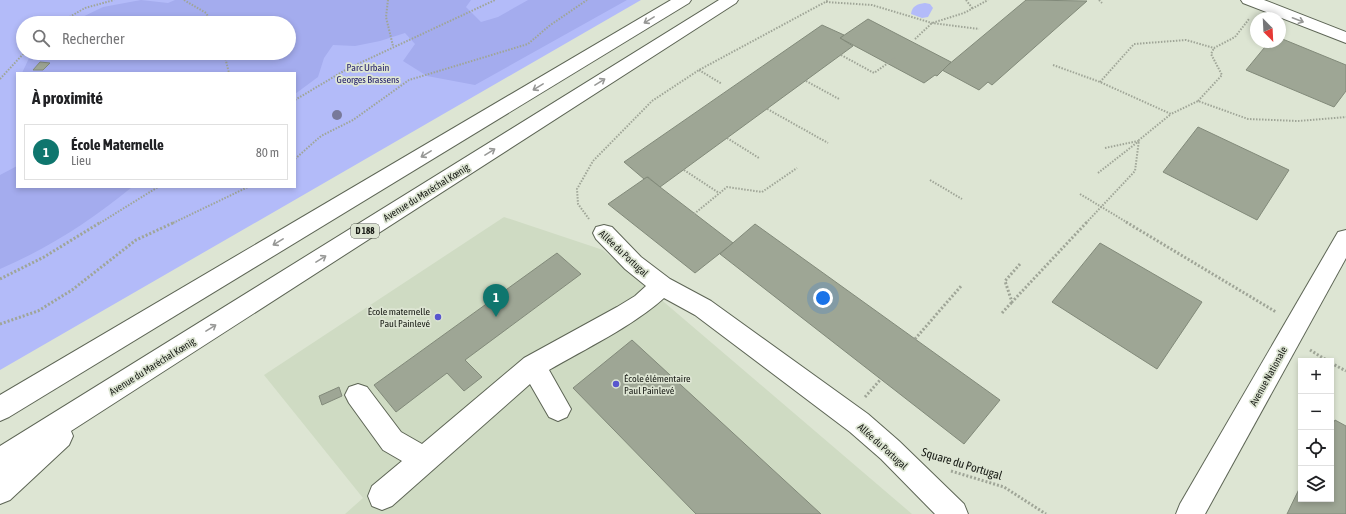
<!DOCTYPE html>
<html lang="fr">
<head>
<meta charset="utf-8">
<style>
	:root { --surface:#fff; --page:#f2f2f2; --text:#202124; --muted:#757577; --line:#e0e0e0; --accent:#0f766e }
	body { margin:0; font-family:"Asap Condensed",sans-serif; background:var(--page); color:var(--text) }
	.controls { position:absolute; right:12px; bottom:12px; display:grid; overflow:hidden; border-radius:0px; box-shadow:0 2px 6px #0003 }
	.controls button { width:36px; height:36px; display:grid; place-items:center; padding:0; border:0; border-bottom:1px solid var(--line); background:var(--surface); color:var(--text); font:20px sans-serif }
	.compass { position:absolute; left:1250px; top:12px; width:36px; height:36px; border-radius:50%; background:var(--surface); box-shadow:0 2px 6px #0003; rotate:156deg }
	.you { position:absolute; left:823px; top:298px; width:14px; height:14px; margin:-10px; border:3px solid #fff; border-radius:50%; background:#1a73e8; box-shadow:0 0 0 6px #1a73e833 }
	.badge { display:grid; place-items:center; width:26px; height:26px; border-radius:50%; background:var(--accent); color:#fff; font-size:13px; font-weight:700 }
	.pin { position:absolute; translate:-50% -33px; filter:drop-shadow(0 1px 2px #0008) }
	.pin::after { content:''; position:absolute; top:21px; width:14px; height:12px; background:inherit; clip-path:polygon(0 0,100% 0,50% 100%) }
	.list { margin:0; padding:0; list-style:none }
	h2 { display:flex; justify-content:space-between; align-items:center; height:52px; margin:0; padding:0 16px; font-size:17px }
	h2 small { font-size:13px; font-weight:400; color:var(--muted) }
	.list li { display:grid; grid-template-columns:26px 1fr auto; gap:12px; align-items:center; box-sizing:border-box; height:56px; margin:0 8px 8px; padding:0 8px; border:1px solid var(--line); border-radius:0px }
	.list b { display:block; font-size:15px; white-space:nowrap }
	.list p { margin:0; font-size:13px; white-space:nowrap; color:var(--muted) }
	.list em { font-size:13px; font-style:normal; color:var(--muted) }
	.icon { flex:none; width:22px; height:22px; fill:none; stroke:currentColor; stroke-width:2; stroke-linecap:round; stroke-linejoin:round }
	.map { position:relative; flex:none; width:1346px; height:514px; overflow:hidden }
	.search { position:absolute; background:var(--surface); box-shadow:0 2px 6px #0003; left:16px; top:16px; width:280px; height:44px; display:flex; align-items:center; gap:10px; box-sizing:border-box; padding:0 14px; border-radius:22px; color:var(--muted); font-size:15px }
	.panel { position:absolute; background:var(--surface); box-shadow:0 2px 6px #0003; left:16px; top:72px; width:280px; height:116px; border-radius:0px }
	.map>svg:first-child { display:block }
	.built { fill:#cfdbc3 }
	.green { fill:#b3bbf9; fill-rule:evenodd }
	.forest { fill:#a4acee }
	.building { fill:#9ea695; stroke:#828a7a }
	.lines { fill:none; stroke-linecap:round; stroke-linejoin:round }
	.minor-casing { stroke:#5d6555; stroke-width:2 }
	.major-casing { stroke:#5d6555; stroke-width:2 }
	.path-far1 { stroke:#9fa597; stroke-width:2; stroke-dasharray:1.5 1.5; stroke-linecap:butt }
	.path { stroke:#9fa597; stroke-width:3; stroke-dasharray:2 2; stroke-linecap:butt }
	.minor { fill:#fff; fill-rule:evenodd }
	.major { fill:#fff; fill-rule:evenodd }
	.tree { fill:#78799a }
	.oneway { stroke:#979896 }
	.poi-dot { fill:#5856ce; stroke:#dde5d3; stroke-width:1.5 }
	.labels { text-anchor:middle; stroke-width:3.5; stroke-linejoin:round; paint-order:stroke }
	.shield { fill:#dde5d3; stroke:#53584e; stroke-width:1 }
	.shield-label { font-size:9px; font-weight:bold; fill:#181b15 }
	.park-label { font-size:10px; fill:#26216c; stroke:#dde5d3 }
	.street-label { font-size:10px; fill:#181b15; stroke:#dde5d3 }
	.poi-label { font-size:10px; fill:#181b15; stroke:#dde5d3; text-anchor:end }
	.near-street-label { font-size:12px; fill:#181b15; stroke:#dde5d3 }
</style>
</head>
<body>
<div class="map">
<svg width="1346" height="514" viewBox="0 0 1346 514">
	<rect width="100%" height="100%" fill="#dde5d3"/>
	<path class="built" d="M504 217 603 250 912 514H345L363 498 264 375Z"/>
	<g class="green">
		<path d="M0 0H641L0 370ZM23 23H289V53H23ZM17 73H295V187H17Z"/>
		<path d="M925 3 930 4 933 8 928 17 922 18 911 14C912 6 917 4 925 3Z"/>
	</g>
	<g class="forest">
		<path d="M141 0 168 3 175 0H471L466 7 481 22 498 17 528 0H627L475 85 427 76 403 61 415 44 405 33 380 41 355 46 333 45 324 58 318 77 295 94V73H22L29 58 34 53H289V23H70L103 7Z"/>
		<path d="M17 166V187H132C92 220 47 249 0 269V175Z"/>
	</g>
	<g class="building">
		<path d="M1026 0 1087 1 992 85 988 82 979 90 942 70Z"/>
		<path d="M868 19 951 62 937 76 935 75 924 83 840 38Z"/>
		<path d="M822 25 844 35 840 38 853 46 660 187 648 177 644 179 624 162Z"/>
		<path d="M1280 38 1346 65V91L1334 107 1246 70 1269 42H1280Z"/>
		<path d="M40 62 50 63 43 70H33Z"/>
		<path d="M1198 127 1289 170 1257 220 1163 172Z"/>
		<path d="M647 177 733 243 695 273 608 204Z"/>
		<path d="M755 224 1000 400 964 444 720 254Z"/>
		<path d="M1100 243 1202 302 1157 369 1052 302Z"/>
		<path d="M557 253 581 274 465 360 482 377 464 391 447 373 396 412 374 385Z"/>
		<path d="M632 340 821 514H696L573 388Z"/>
		<path d="M339 387 342 396 322 405 319 396Z"/>
		<path d="M1335 420 1346 426V514H1287L1301 485V499H1331V427Z"/>
	</g>
	<g class="lines">
		<defs>
			<g id="minor">
				<path d="M1241 0H1264L1346 32V43L1243 3Z"/>
				<path d="M604 225 612 227 641 257 670 279 711 301 868 414 899 441 964 504 968 514H935L881 459 850 432 695 315 664 298C633 326 585 349 549 370L571 409 567 417 558 421 549 417 530 384 392 506 382 510 372 506 368 496 372 486 402 461 383 450 349 403 345 395 349 387 358 384 367 387 401 432 422 444 524 358 617 307 635 296 646 286 625 269 596 239 593 233 596 227Z"/>
				<path d="M1346 230V258L1205 514H1176L1180 504 1338 232Z"/>
			</g>
			<g id="major">
				<path d="M671 0H691L689 3 9 417 0 421V395Z"/>
				<path d="M719 0H738L736 3 71 431 73 436 69 445 10 500 0 504V446Z"/>
			</g>
		</defs>
		<use href="#minor" class="minor-casing"/>
		<use href="#major" class="major-casing"/>
		<g class="path-far1">
			<path d="M184 0 206 13 212 23"/>
			<path d="M388 0 386 17 393 46"/>
			<path d="M966 0 973 9"/>
			<path d="M1099 0 1102 3"/>
			<path d="M826 2 872 5 932 23 979 29"/>
			<path d="M59 23 85 8 114 0"/>
			<path d="M915 39 932 23 964 13 988 0"/>
			<path d="M224 53 229 73"/>
			<path d="M841 55 874 73 895 58"/>
			<path d="M1053 65 1100 82 1171 114 1198 101 1248 119 1298 121 1346 117"/>
			<path d="M699 70 722 84"/>
			<path d="M0 79 24 53"/>
			<path d="M806 81 839 99"/>
			<path d="M1100 82 1134 44 1186 40 1214 48 1235 37 1249 19"/>
			<path d="M295 100 347 69 495 0"/>
			<path d="M1198 101 1222 75 1211 54 1214 48"/>
			<path d="M762 106 828 143"/>
			<path d="M727 138 759 158"/>
			<path d="M1105 148 1138 141"/>
			<path d="M295 159 321 136 353 120 409 80 528 44 549 26 587 0"/>
			<path d="M684 170 719 193"/>
			<path d="M1098 173 1139 141"/>
			<path d="M930 180 962 199"/>
			<path d="M1080 194 1128 223"/>
			<path d="M694 214 727 187 762 192 797 168"/>
			<path d="M589 219 578 204 577 189 593 161 652 101 699 70 829 0"/>
			<path d="M100 223 158 187"/>
			<path d="M173 223 248 187"/>
			<path d="M1086 223 1135 171 1139 140 1171 114"/>
		</g>
		<g class="path">
			<path d="M1126 222 1276 312"/>
			<path d="M1020 264 1005 281 1012 302 1087 222"/>
			<path d="M0 279 44 257 101 222"/>
			<path d="M1002 313 1012 302"/>
			<path d="M0 324 38 311 72 290 136 240 175 222"/>
			<path d="M915 339 962 285"/>
			<path d="M1310 350 1328 361"/>
			<path d="M1331 363 1346 371"/>
			<path d="M865 397 881 379"/>
			<path d="M951 471 1004 487 1046 514"/>
		</g>
		<use href="#minor" class="minor"/>
		<use href="#major" class="major"/>
	</g>
	<circle class="tree" cx="337" cy="115" r="5"/>
	<defs><path id="oneway-shaft" d="M-6 0H5M1.5-3L5.5 0L1.5 3" fill="none" stroke-width="1.6" stroke-linecap="round" stroke-linejoin="round"/></defs>
	<g class="oneway">
		<use href="#oneway-shaft" transform="translate(649 20) rotate(149)"/>
		<use href="#oneway-shaft" transform="translate(1298 20) rotate(21)"/>
		<use href="#oneway-shaft" transform="translate(600 82) rotate(-32)"/>
		<use href="#oneway-shaft" transform="translate(538 87) rotate(149)"/>
		<use href="#oneway-shaft" transform="translate(490 152) rotate(-32)"/>
		<use href="#oneway-shaft" transform="translate(426 154) rotate(149)"/>
		<use href="#oneway-shaft" transform="translate(278 242) rotate(149)"/>
		<use href="#oneway-shaft" transform="translate(321 259) rotate(-32)"/>
		<use href="#oneway-shaft" transform="translate(211 328) rotate(-32)"/>
	</g>
	<g class="poi-dot">
		<circle cx="438" cy="317" r="4"/>
		<circle cx="616" cy="384" r="4"/>
	</g>
	<g class="labels">
		<rect class="shield" x="351" y="224" width="28" height="14" rx="3"/>
		<g class="shield-label">
			<text x="365" y="234">D 188</text>
		</g>
		<g class="park-label">
			<text x="368" y="71">Parc Urbain<tspan x="368" dy="12">Georges Brassens</tspan></text>
		</g>
		<g class="street-label">
			<text transform="translate(426 192) rotate(-32)" y="4">Avenue du Maréchal Kœnig</text>
			<text transform="translate(624 253) rotate(43)" y="4">Allée du Portugal</text>
			<text transform="translate(152 366) rotate(-32)" y="4">Avenue du Maréchal Kœnig</text>
			<text transform="translate(1268 376) rotate(-61)" y="4">Avenue Nationale</text>
			<text transform="translate(883 446) rotate(42)" y="4">Allée du Portugal</text>
		</g>
		<g class="poi-label">
			<text x="430" y="315">École maternelle<tspan x="430" dy="12">Paul Painlevé</tspan></text>
			<text x="624" y="382" text-anchor="start">École élémentaire<tspan x="624" dy="12">Paul Painlevé</tspan></text>
		</g>
		<g class="near-street-label">
			<text transform="translate(962 464) rotate(17)" y="4">Square du Portugal</text>
		</g>
	</g>
</svg>
<div class="controls">
<button>+</button>
<button>−</button>
<button><svg class="icon" aria-label="locate" viewBox="0 0 24 24"><circle cx="12" cy="12" r="6"/><path d="M12 2v4M12 18v4M2 12h4M18 12h4"/></svg></button>
<button><svg class="icon" aria-label="layers" viewBox="0 0 24 24"><path d="M12 4l9 5-9 5-9-5zM3 14l9 5 9-5"/></svg></button>
</div>
<svg class="compass" viewBox="-18 -18 36 36"><path d="M0-13l5 13h-10z" fill="#e53935"/><path d="M0 13l5-13h-10z" fill="#757577"/></svg>
<div class="you"></div>
<div class="pin badge" style="left:496px;top:317px">1</div>
<div class="search"><svg class="icon" aria-label="search" viewBox="0 0 24 24"><circle cx="10" cy="10" r="6"/><path d="M15 15l6 6"/></svg>Rechercher</div>
<section class="panel">
<h2>À proximité<small></small></h2>
<ul class="list">
<li><span class="badge">1</span><div><b>École Maternelle</b><p>Lieu</p></div><em>80 m</em></li>
</ul>
</section>
</div>
</body>
</html>
